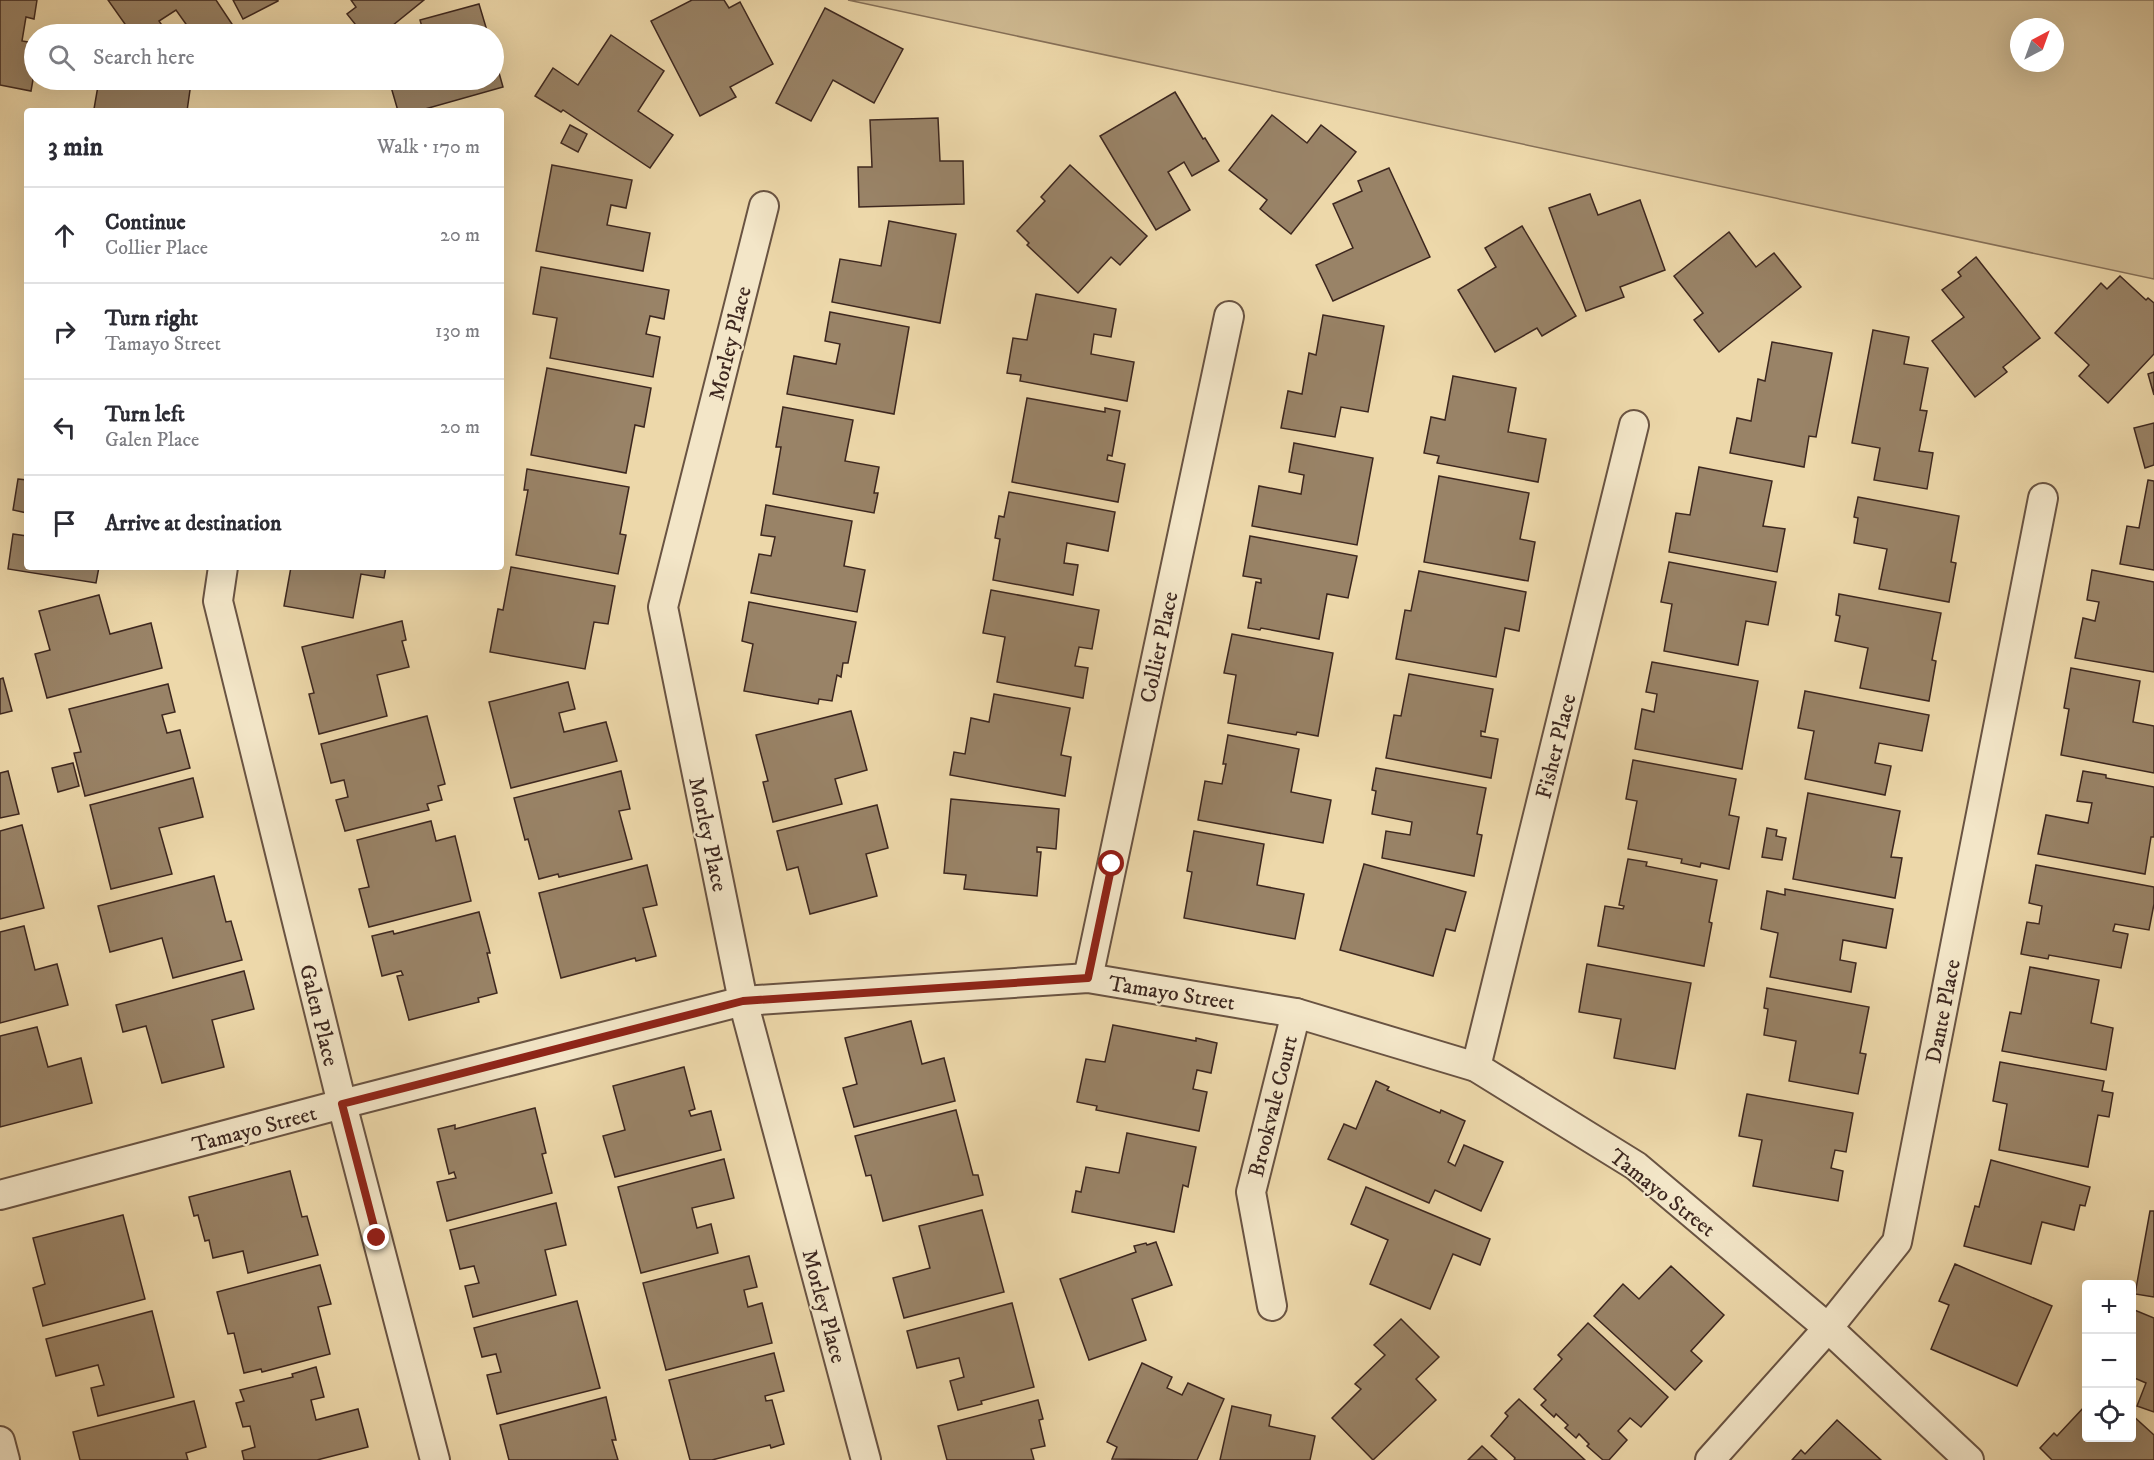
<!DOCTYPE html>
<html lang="en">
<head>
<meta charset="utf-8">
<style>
	:root { --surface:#fff; --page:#f2f2f3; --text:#2b2b33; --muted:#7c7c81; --line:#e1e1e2 }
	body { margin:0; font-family:"IM FELL DW Pica",serif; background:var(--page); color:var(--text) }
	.controls { position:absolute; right:18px; bottom:18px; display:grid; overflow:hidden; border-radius:6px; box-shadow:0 6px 24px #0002 }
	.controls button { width:54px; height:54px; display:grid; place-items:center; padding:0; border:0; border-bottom:2px solid var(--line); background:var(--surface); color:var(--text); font:30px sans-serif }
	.compass { position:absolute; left:2010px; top:18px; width:54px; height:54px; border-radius:50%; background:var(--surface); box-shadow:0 6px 24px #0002; rotate:41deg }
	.stop { position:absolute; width:18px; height:18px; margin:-14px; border:4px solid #8f2418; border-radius:50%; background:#fff }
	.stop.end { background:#8f2418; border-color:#fff; box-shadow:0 2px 6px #0008 }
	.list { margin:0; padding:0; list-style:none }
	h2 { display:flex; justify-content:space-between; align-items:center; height:78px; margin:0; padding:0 24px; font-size:26px }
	h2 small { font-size:20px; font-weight:400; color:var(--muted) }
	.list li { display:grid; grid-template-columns:39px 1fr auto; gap:18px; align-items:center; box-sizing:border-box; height:96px; padding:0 24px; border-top:2px solid var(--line) }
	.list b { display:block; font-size:22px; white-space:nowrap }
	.list p { margin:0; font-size:20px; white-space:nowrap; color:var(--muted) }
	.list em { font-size:20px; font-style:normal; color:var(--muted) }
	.icon { flex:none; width:33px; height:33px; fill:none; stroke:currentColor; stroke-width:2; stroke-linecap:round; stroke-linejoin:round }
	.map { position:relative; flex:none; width:2154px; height:1460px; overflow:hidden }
	.search { position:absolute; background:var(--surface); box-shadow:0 6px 24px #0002; left:24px; top:24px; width:480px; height:66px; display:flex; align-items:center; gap:15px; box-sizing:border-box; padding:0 21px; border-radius:33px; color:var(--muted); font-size:22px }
	.panel { position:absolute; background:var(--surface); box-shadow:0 6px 24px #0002; left:24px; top:108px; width:480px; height:462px; border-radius:6px }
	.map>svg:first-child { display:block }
	.green { fill:#cfba92; stroke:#867058; stroke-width:1.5; fill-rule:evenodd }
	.building { fill:#998367; stroke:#3d271f; stroke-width:1.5 }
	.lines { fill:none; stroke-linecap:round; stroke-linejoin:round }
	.minor-casing { stroke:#695342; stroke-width:32 }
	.minor { stroke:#f3e6c8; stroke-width:28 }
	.route { stroke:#8f2418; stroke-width:8 }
	.labels { text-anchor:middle; stroke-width:4.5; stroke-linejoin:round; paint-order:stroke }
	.street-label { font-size:22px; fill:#3d271f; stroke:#f3e6c8 }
</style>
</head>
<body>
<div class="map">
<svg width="2154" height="1460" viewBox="0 0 2154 1460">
	<rect width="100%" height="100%" fill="#edd8aa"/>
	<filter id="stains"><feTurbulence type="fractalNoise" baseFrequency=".00333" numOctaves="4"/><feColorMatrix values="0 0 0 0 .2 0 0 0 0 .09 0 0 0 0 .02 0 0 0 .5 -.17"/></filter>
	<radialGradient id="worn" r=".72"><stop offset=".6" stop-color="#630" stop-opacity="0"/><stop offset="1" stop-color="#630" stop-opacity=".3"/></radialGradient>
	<path class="green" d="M848 0H2154V279ZM2019 27H2055V63H2019Z"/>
	<g class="building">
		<path d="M0 0H37L34 19 26 17 22 41 34 43V74L31 91 0 85Z"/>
		<path d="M108 0H216L232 24 217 34H193L176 10 159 21 168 34H132Z"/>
		<path d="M233 0H278V1L243 19Z"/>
		<path d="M351 0H424L382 34H363L347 14 356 7Z"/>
		<path d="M692 0H724L729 8 740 2 773 64 730 87 736 97 700 116 651 21Z"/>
		<path d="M479 4 488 34H424L420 20Z"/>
		<path d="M825 8 903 49 874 103 833 80 811 121 776 103Z"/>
		<path d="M611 35 664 71 638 111 673 135 650 168 563 110 561 112 535 96 553 68 578 85Z"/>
		<path d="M494 55 503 87 418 111H398L389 80H494Z"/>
		<path d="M99 80H170L191 83 187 111H90V109H94Z"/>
		<path d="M1175 92 1203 139 1205 138 1219 161 1192 176 1184 162 1168 172 1190 210 1156 230 1100 136Z"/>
		<path d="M1272 115 1307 143 1321 125 1356 152 1291 234 1260 209 1267 200 1229 170Z"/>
		<path d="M938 118 940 161H963L964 204 859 207 858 167H872L870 120Z"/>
		<path d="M570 125 587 134 578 152 561 143Z"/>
		<path d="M552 165 632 180 626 208 611 205 607 225 650 233 643 271 536 251Z"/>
		<path d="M1070 165 1147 236 1120 265 1111 257 1078 293 1027 245 1029 243 1017 231 1045 201 1041 197Z"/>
		<path d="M1389 168 1430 257 1333 301 1316 265 1353 248 1333 204 1362 191 1358 181Z"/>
		<path d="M1590 194 1598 215 1640 200 1665 270 1620 287 1624 297 1586 311 1549 208Z"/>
		<path d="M889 221 956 234 940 323 832 302 840 259 881 266Z"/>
		<path d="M1522 226 1576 316 1542 336 1537 328 1495 352 1458 290 1496 267 1485 248Z"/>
		<path d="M1729 232 1756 267 1774 253 1801 287 1719 352 1694 320 1703 313 1674 276Z"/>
		<path d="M1976 257 2040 338 2003 367 2007 372 1975 397 1932 341 1964 317 1942 290 1961 276 1958 272Z"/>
		<path d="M541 267 669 290 664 319 650 316 646 334 660 337 653 377 550 358 557 318 533 314Z"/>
		<path d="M2120 276 2146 300 2148 298 2154 303V354L2108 403 2079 376 2089 365 2055 333 2101 283 2107 289Z"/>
		<path d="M1036 294 1116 309 1111 337 1094 334 1091 354 1134 362 1127 401 1020 381 1021 375 1007 373 1013 338 1027 340Z"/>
		<path d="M830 312 909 327 894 414 787 394 794 356 836 364 840 344 825 341Z"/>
		<path d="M1323 315 1384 326 1368 412 1341 407 1335 437 1281 428 1288 391 1302 394 1309 353 1316 355Z"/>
		<path d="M1873 330 1909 337 1904 364 1928 368 1920 410 1927 411 1919 451 1933 453 1927 489 1874 480 1880 448 1852 443Z"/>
		<path d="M1772 342 1832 353 1816 437 1809 436 1804 467 1730 453 1737 418 1751 421 1758 379 1765 381Z"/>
		<path d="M547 368 651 388 644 427 635 425 626 473 531 455Z"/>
		<path d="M2154 372V395L2148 374Z"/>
		<path d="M1453 376 1516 388 1508 432 1546 439 1538 482 1437 463 1439 456 1424 453 1431 417 1445 420Z"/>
		<path d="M1027 398 1105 412V408L1120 411 1112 456 1108 455 1107 460 1125 464 1118 502 1012 482Z"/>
		<path d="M783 407 853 420 845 461 879 467 874 493H878L874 513 773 494 781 447H776Z"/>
		<path d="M2154 423V465L2145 468 2134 428Z"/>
		<path d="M1294 443 1373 458 1357 545 1252 526 1259 486 1301 494 1304 475 1289 472Z"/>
		<path d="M1699 467 1772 481 1763 526 1785 529 1777 572 1669 552 1676 513 1690 515Z"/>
		<path d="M527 469 629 487 620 534 626 535 618 574 516 555 528 490H524Z"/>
		<path d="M1439 476 1529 493 1520 539 1535 542 1528 581 1424 562Z"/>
		<path d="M18 479 27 480V513L13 510Z"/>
		<path d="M2148 480 2154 481V570L2120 564 2127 526 2139 528Z"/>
		<path d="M1009 492 1115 512 1108 551 1067 543 1064 563 1078 565 1073 595 993 580 1000 539 995 538 999 516 1004 517Z"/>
		<path d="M1858 497 1959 516 1951 562 1956 563 1949 602 1879 589 1887 549 1854 543 1858 518 1854 517Z"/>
		<path d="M766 505 852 521 844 566 865 570 857 612 751 593 759 554 771 556 775 537 761 535Z"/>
		<path d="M13 534 27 536V567H99L96 583 8 569Z"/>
		<path d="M1250 536 1357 556 1348 598 1327 594 1319 639 1261 628 1260 630 1248 628 1256 582 1261 583V579L1243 576Z"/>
		<path d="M1669 562 1776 582 1768 625 1746 621 1738 665 1664 651 1672 604 1661 602Z"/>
		<path d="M291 567H386L384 578 361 574 353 618 284 606Z"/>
		<path d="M511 567 615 586 608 624 594 622 585 669 490 652 498 609 503 610Z"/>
		<path d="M2092 570 2154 582V672L2075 658 2083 618 2095 621 2099 602 2087 600Z"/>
		<path d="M1419 571 1526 592 1519 631 1505 628 1496 677 1396 659 1405 610 1411 611Z"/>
		<path d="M991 590 1099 610 1092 649 1079 647 1075 666 1088 668 1083 698 997 682 1005 637 983 633Z"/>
		<path d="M1839 594 1941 613 1932 660 1936 661 1929 701 1860 688 1868 648 1835 641 1840 616 1836 615Z"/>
		<path d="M99 595 110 634 151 623 162 668 47 698 35 654 50 650 39 611Z"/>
		<path d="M749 602 856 622 848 663H843L841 677 837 675 832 701 819 699 818 704 744 691 753 644 742 641Z"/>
		<path d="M402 621 406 640 402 641 409 667 377 675 387 716 319 734 309 694 314 693 302 647Z"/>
		<path d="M1232 634 1333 653 1318 736 1297 732 1296 735 1228 723 1236 675 1224 673Z"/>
		<path d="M1652 662 1758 681 1742 769 1635 749 1642 709 1654 712 1657 694 1646 692Z"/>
		<path d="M2071 668 2140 681 2133 722 2154 726V773L2061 755 2069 709 2064 708Z"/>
		<path d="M1409 674 1493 689 1485 732 1481 731V736L1498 739 1491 778 1386 758 1394 715 1401 716Z"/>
		<path d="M3 678 12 711 0 714V679Z"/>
		<path d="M568 682 575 709 559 713 564 732 606 722 617 761 511 788 489 702Z"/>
		<path d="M168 684 175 712 162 715 167 733 180 730 190 768 85 796 74 753 81 752 69 709Z"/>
		<path d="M1805 691 1929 715 1922 751 1879 743 1875 763 1891 766 1885 795 1805 779 1814 731 1798 728Z"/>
		<path d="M994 694 1070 708 1061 755 1071 757 1065 796 950 775 954 752 965 754 971 718 989 722Z"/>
		<path d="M851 711 867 770 835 779 842 804 773 822 763 782 768 781 756 735Z"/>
		<path d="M427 716 445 784 438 786 442 800 427 804 429 810 345 831 336 800 348 797 344 780 331 783 321 744Z"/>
		<path d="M1228 735 1299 749 1291 792 1331 800 1323 843 1198 820 1205 781 1222 784 1226 764H1223Z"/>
		<path d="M1633 760 1736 779 1729 815 1739 817 1729 869 1701 863 1700 867 1681 863 1682 859 1628 849 1637 801 1626 799Z"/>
		<path d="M73 763 79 786 58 792 52 768Z"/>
		<path d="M1376 768 1486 788 1477 834 1482 835 1474 876 1382 858 1386 831 1410 835 1412 822 1372 814 1376 791 1372 790Z"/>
		<path d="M8 771 19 814 0 818V773Z"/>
		<path d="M621 771 630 809 619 811 632 859 559 877 558 874 539 879 528 839 525 840 514 798Z"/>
		<path d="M2083 771 2106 775V778L2154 787V837H2151L2145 874 2038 854 2046 815 2088 823 2092 803 2077 801Z"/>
		<path d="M193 778 203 817 159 828 172 874 111 889 90 805Z"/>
		<path d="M1808 793 1900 811 1891 857 1902 858 1895 898 1793 879Z"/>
		<path d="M951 799 1059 809 1056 849 1037 847V852H1041L1037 896 964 889 966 875 944 873Z"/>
		<path d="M877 805 888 848 866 854 877 896 810 914 798 867 787 870 777 831Z"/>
		<path d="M431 821 436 841 455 836 471 901 369 927 359 889 369 887 357 840Z"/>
		<path d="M22 825 44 908 0 919V831Z"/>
		<path d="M1767 828 1777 830 1776 836 1786 838 1782 860 1762 857Z"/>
		<path d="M1194 831 1264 844 1257 885 1304 894 1295 939 1184 918 1192 872 1187 871Z"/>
		<path d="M1628 859 1647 862 1646 866 1717 880 1709 922 1712 923 1704 966 1598 946 1605 906 1623 909 1624 906 1619 905Z"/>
		<path d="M1364 864 1466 892 1455 931 1446 929 1433 976 1340 950Z"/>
		<path d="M647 865 657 905 643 908 656 956 636 961 635 958 561 978 539 893Z"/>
		<path d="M2036 865 2154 887V904L2149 930 2115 924 2113 931 2128 934 2121 968 2049 955 2048 959 2021 954 2027 922 2039 924 2042 906 2029 903Z"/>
		<path d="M214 876 226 922 231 921 242 960 173 978 162 938 110 952 98 906Z"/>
		<path d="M1785 889 1893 909 1886 948 1843 940 1840 960 1856 963 1851 992 1770 977 1778 933 1761 929 1767 891 1785 895Z"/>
		<path d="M479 912 490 953H487L497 993 478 998 479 1002 409 1020 397 976 403 975 401 971 382 976 372 936 393 931 394 934Z"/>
		<path d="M24 926 35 970 57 964 68 1005 0 1023V932Z"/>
		<path d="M1587 964 1691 983 1675 1069 1614 1058 1621 1019 1579 1012Z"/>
		<path d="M2030 967 2099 980 2091 1023 2113 1028 2106 1070 2002 1051 2010 1012 2021 1014Z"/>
		<path d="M244 971 254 1009 212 1020 224 1067 162 1083 146 1026 123 1032 116 1005Z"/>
		<path d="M1767 988 1869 1007 1860 1053 1866 1054 1858 1094 1789 1081 1796 1041 1764 1035 1768 1009 1764 1008Z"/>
		<path d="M911 1021 922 1064 944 1058 955 1101 854 1127 843 1088 857 1084 845 1038Z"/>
		<path d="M1113 1025 1196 1041V1038L1217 1043 1211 1073 1197 1070 1193 1089 1207 1092 1199 1131 1096 1110 1097 1106 1077 1102 1086 1059 1105 1062Z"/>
		<path d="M37 1027 48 1067 81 1058 92 1103 0 1127V1036Z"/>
		<path d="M2000 1062 2104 1081 2102 1091 2113 1093 2109 1117 2098 1115 2088 1167 1999 1150 2007 1104 1993 1101Z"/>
		<path d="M684 1067 695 1109 689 1111 691 1116 711 1111 721 1150 615 1177 603 1136 625 1130 613 1086Z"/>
		<path d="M1376 1081 1389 1087 1387 1090 1440 1113 1441 1110 1465 1121 1448 1162 1455 1166 1464 1145 1503 1162 1481 1211 1435 1190 1429 1203 1328 1159 1344 1124 1356 1129Z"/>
		<path d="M1747 1094 1853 1113 1846 1152 1835 1150 1831 1168 1843 1171 1838 1201 1753 1186 1762 1140 1739 1136Z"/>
		<path d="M535 1108 546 1153 542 1154 552 1193 447 1221 437 1182 456 1178 454 1172 449 1174 438 1129 455 1125V1129Z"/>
		<path d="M956 1110 973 1175H978L983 1195 883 1221 871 1175 866 1176 855 1136Z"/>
		<path d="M1127 1133 1196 1147 1188 1187 1183 1185 1174 1232 1072 1212 1076 1191 1081 1192 1086 1167 1119 1173Z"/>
		<path d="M724 1159 734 1198 692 1208 697 1228 711 1224 718 1253 641 1273 618 1187Z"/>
		<path d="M1991 1160 2090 1187 2085 1206 2080 1205 2074 1230 2042 1222 2031 1264 1964 1246 1975 1206 1979 1207Z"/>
		<path d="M290 1171 302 1217 307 1216 318 1255 248 1273 243 1251 213 1258 209 1240 205 1241 198 1215 194 1216 189 1197Z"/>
		<path d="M1366 1187 1490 1239 1480 1265 1453 1254 1430 1309 1370 1284 1388 1240 1351 1224Z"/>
		<path d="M556 1203 566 1245 545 1250 556 1295 473 1317 465 1286 479 1283 474 1266 460 1269 450 1230Z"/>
		<path d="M982 1210 1004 1292 904 1318 893 1278 930 1268 919 1226Z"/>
		<path d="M2150 1211H2154V1297L2135 1294Z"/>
		<path d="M123 1215 145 1299 43 1326 33 1288 45 1284 33 1238Z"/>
		<path d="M1156 1242 1172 1285 1132 1299 1146 1340 1089 1360 1060 1279 1136 1252 1134 1246 1146 1243 1147 1245Z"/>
		<path d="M749 1256 757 1287 744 1290 748 1307 762 1303 772 1343 666 1370 643 1283Z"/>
		<path d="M1955 1264 2052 1306 2017 1386 1931 1349 1949 1305 1939 1301Z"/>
		<path d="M320 1265 331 1304 318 1307 330 1354 262 1372 261 1369 244 1373 234 1333 228 1334 217 1292Z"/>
		<path d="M1671 1266 1724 1315 1691 1351 1702 1361 1675 1390 1594 1316 1623 1284 1639 1299Z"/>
		<path d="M577 1301 600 1388 497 1414 487 1375 501 1372 496 1354 482 1357 474 1328Z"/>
		<path d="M1012 1303 1034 1387 981 1401 982 1404 958 1410 950 1381 964 1377 959 1358 917 1368 907 1331Z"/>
		<path d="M2132 1309 2154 1318V1412L2137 1406 2146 1383 2132 1377Z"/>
		<path d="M152 1311 174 1397 98 1416 91 1388 104 1385 98 1365 56 1376 46 1339Z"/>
		<path d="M1401 1319 1439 1357 1416 1379 1436 1400 1373 1460 1332 1418 1361 1389 1355 1384 1385 1355 1374 1345Z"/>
		<path d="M1588 1323 1668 1397 1641 1427 1630 1418 1618 1431 1627 1440 1609 1460H1603L1587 1446 1589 1444 1579 1434 1576 1438 1565 1428 1568 1425 1556 1414 1554 1417 1541 1405 1546 1400 1534 1389 1562 1359 1558 1355Z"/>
		<path d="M774 1353 784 1391 765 1396 766 1401 772 1400 784 1444 771 1448 770 1445 712 1460H690L669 1380Z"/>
		<path d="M1142 1363 1172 1377 1167 1388 1182 1395 1188 1383 1224 1399 1197 1460 1112 1459 1117 1447 1107 1442Z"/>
		<path d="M316 1367 324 1397 311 1400 316 1420 358 1409 368 1447 317 1460H244L242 1451 255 1447 250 1426 243 1427 236 1403 244 1401 240 1390 293 1377 292 1374Z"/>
		<path d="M606 1397 616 1440H612L618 1460H509L500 1425Z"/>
		<path d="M1519 1399 1585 1460H1514L1515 1458 1491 1436 1508 1416 1505 1413Z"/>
		<path d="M1038 1400 1043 1419 1039 1420 1045 1446 1031 1449 1034 1460H947L938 1426Z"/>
		<path d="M194 1401 206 1447 186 1453 188 1460H80L73 1432Z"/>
		<path d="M2086 1405V1438H2132V1415L2154 1435V1460H2052L2040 1448 2054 1433 2057 1436Z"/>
		<path d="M1232 1406 1271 1415 1269 1426 1315 1436 1310 1460H1220Z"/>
		<path d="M1837 1420 1881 1460H1792L1801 1450 1805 1454Z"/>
		<path d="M1482 1446 1497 1460H1468Z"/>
	</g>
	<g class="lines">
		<defs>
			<g id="minor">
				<path d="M764 206 663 607 743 1001 866 1460"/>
				<path d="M223 567 218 601 342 1104 435 1460"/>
				<path d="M1088 978 1229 316"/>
				<path d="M1476 1067 1634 425"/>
				<path d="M0 1195 342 1104 743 1001 1088 978 1296 1013 1476 1067 1636 1166 1828 1328 1969 1460"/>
				<path d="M1272 1306 1251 1192 1296 1013"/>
				<path d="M0 1441 5 1460"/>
				<path d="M1710 1460 1828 1328 1897 1242 2043 498"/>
			</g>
		</defs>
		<use href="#minor" class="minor-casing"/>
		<use href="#minor" class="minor"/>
	</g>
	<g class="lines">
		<path class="route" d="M377 1238 342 1104 743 1001 1088 978 1112 864"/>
	</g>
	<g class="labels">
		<g class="street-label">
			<text transform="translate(729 343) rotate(-76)" y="8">Morley Place</text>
			<text transform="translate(1158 647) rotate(-78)" y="8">Collier Place</text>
			<text transform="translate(1555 746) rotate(-76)" y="8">Fisher Place</text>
			<text transform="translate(709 834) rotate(78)" y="8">Morley Place</text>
			<text transform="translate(1172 992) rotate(9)" y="8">Tamayo Street</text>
			<text transform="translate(1942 1011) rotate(-79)" y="8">Dante Place</text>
			<text transform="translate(320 1015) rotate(76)" y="8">Galen Place</text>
			<text transform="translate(1272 1106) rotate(-76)" y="8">Brookvale Court</text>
			<text transform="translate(254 1128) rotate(-15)" y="8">Tamayo Street</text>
			<text transform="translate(1663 1192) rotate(38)" y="8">Tamayo Street</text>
			<text transform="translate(825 1306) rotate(75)" y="8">Morley Place</text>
		</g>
	</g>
	<rect width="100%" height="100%" filter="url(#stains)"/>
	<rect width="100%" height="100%" fill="url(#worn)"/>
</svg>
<div class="controls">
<button>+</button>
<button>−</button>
<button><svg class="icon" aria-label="locate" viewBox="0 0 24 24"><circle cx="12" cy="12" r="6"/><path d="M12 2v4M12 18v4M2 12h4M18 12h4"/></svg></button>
</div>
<svg class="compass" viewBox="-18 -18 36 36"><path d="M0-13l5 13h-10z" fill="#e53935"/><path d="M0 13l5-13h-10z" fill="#7c7c81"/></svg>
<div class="stop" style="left:1112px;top:864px"></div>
<div class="stop end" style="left:377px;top:1238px"></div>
<div class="search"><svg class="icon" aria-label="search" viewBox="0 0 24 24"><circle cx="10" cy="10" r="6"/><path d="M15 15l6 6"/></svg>Search here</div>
<section class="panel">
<h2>3 min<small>Walk · 170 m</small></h2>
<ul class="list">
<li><svg class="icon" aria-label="ahead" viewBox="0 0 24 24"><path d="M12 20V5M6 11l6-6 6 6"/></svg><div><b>Continue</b><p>Collier Place</p></div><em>20 m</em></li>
<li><svg class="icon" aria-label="right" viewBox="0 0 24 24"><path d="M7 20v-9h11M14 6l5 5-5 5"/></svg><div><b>Turn right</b><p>Tamayo Street</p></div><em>130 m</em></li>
<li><svg class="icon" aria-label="left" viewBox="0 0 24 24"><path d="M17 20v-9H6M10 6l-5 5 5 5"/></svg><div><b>Turn left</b><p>Galen Place</p></div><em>20 m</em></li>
<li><svg class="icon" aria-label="arrive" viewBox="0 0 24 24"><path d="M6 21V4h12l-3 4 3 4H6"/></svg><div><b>Arrive at destination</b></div></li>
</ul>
</section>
</div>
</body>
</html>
